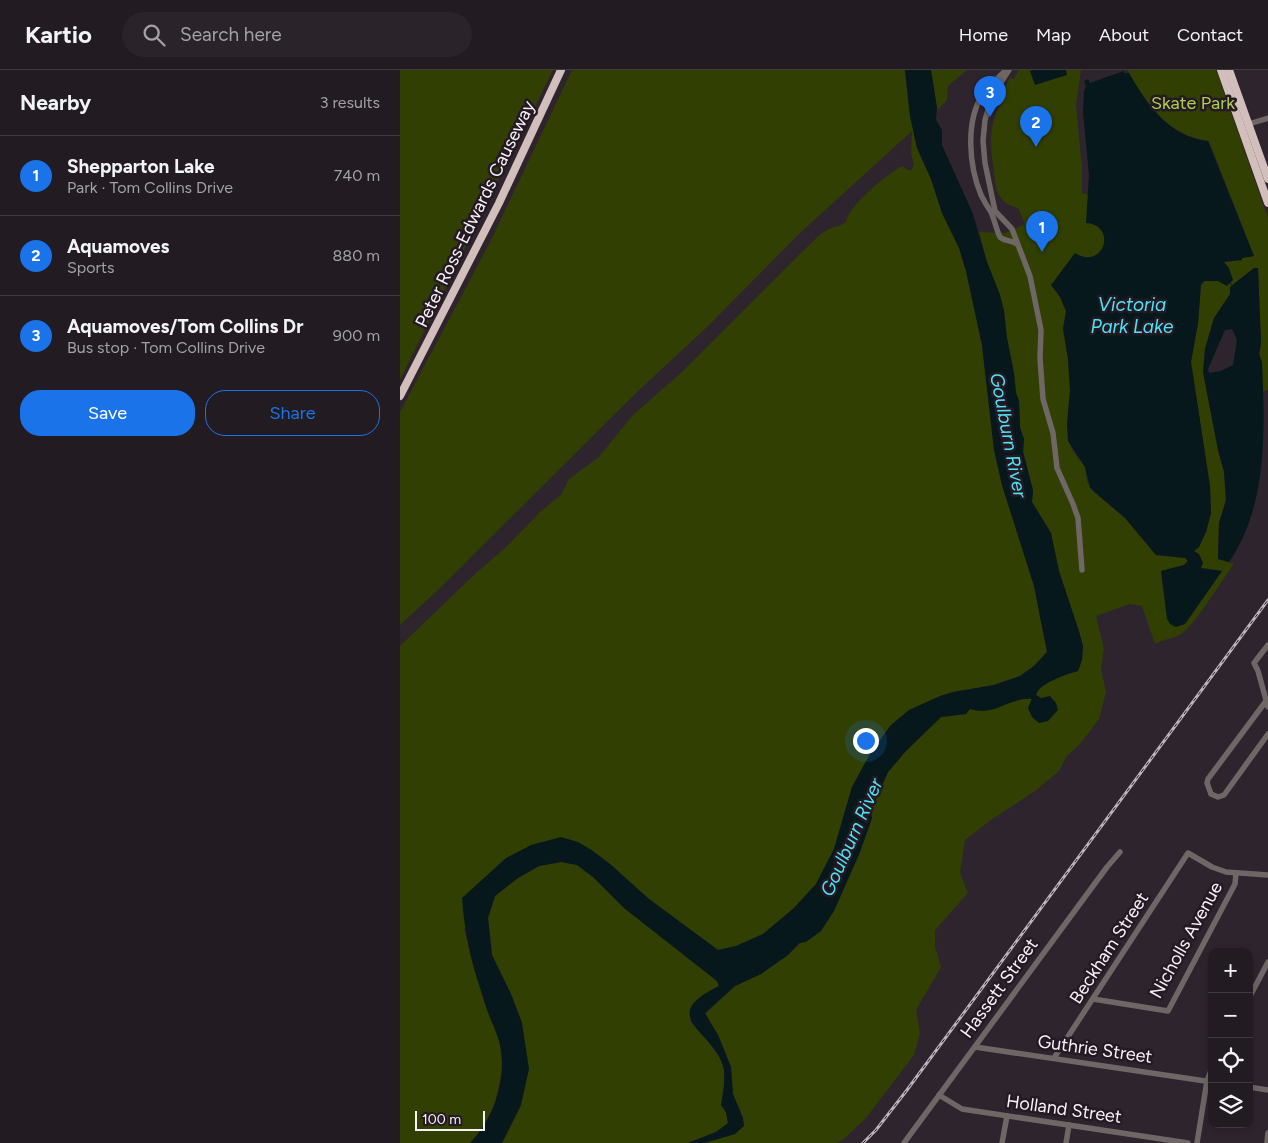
<!DOCTYPE html>
<html lang="en">
<head>
<meta charset="utf-8">
<style>
	:root { --surface:#221b22; --page:#2a242a; --text:#f1f3f6; --muted:#a2a1a5; --line:#3f3940; --accent:#1a73e8 }
	body { margin:0; font-family:Figtree,sans-serif; background:var(--page); color:var(--text) }
	.controls { position:absolute; right:15px; bottom:15px; display:grid; overflow:hidden; border-radius:10px; box-shadow:0 2px 8px #0003 }
	.controls button { width:45px; height:45px; display:grid; place-items:center; padding:0; border:0; border-bottom:1px solid var(--line); background:var(--surface); color:var(--text); font:25px sans-serif }
	.scale { position:absolute; left:15px; bottom:12px; width:70px; box-sizing:border-box; padding-left:5px; border:2px solid #f8f1f7; border-top:0; font-size:14px; line-height:18px; white-space:nowrap; color:#f8f1f7; -webkit-text-stroke:4px #251a24; paint-order:stroke }
	.you { position:absolute; left:465px; top:670px; width:18px; height:18px; margin:-12px; border:4px solid #fff; border-radius:50%; background:#1a73e8; box-shadow:0 0 0 8px #1a73e833 }
	.badge { display:grid; place-items:center; width:32px; height:32px; border-radius:50%; background:var(--accent); color:#fff; font-size:16px; font-weight:700 }
	.pin { position:absolute; translate:-50% -41px; filter:drop-shadow(0 1px 2px #0008) }
	.pin::after { content:''; position:absolute; top:26px; width:18px; height:15px; background:inherit; clip-path:polygon(0 0,100% 0,50% 100%) }
	.list { margin:0; padding:0; list-style:none }
	h2 { display:flex; justify-content:space-between; align-items:center; height:65px; margin:0; padding:0 20px; font-size:21px }
	h2 small { font-size:16px; font-weight:400; color:var(--muted) }
	.list li { display:grid; grid-template-columns:32px 1fr auto; gap:15px; align-items:center; box-sizing:border-box; height:80px; padding:0 20px; border-top:1px solid var(--line) }
	.list b { display:block; font-size:19px; white-space:nowrap }
	.list p { margin:0; font-size:16px; white-space:nowrap; color:var(--muted) }
	.list em { font-size:16px; font-style:normal; color:var(--muted) }
	.actions { display:flex; gap:10px; padding:15px 20px }
	.actions a { flex:1; padding:11px 0; border:1px solid var(--accent); border-radius:20px; text-align:center; font-size:18px; color:var(--accent) }
	.actions .main { background:var(--accent); color:#fff }
	.icon { flex:none; width:28px; height:28px; fill:none; stroke:currentColor; stroke-width:2; stroke-linecap:round; stroke-linejoin:round }
	.map { position:relative; flex:none; width:868px; height:1073px; overflow:hidden }
	header { display:flex; align-items:center; gap:30px; box-sizing:border-box; height:70px; padding:0 25px; background:var(--surface); border-bottom:1px solid var(--line) }
	header strong { font-size:24px }
	nav { display:flex; gap:28px; margin-inline-start:auto; font-size:18px }
	.search { width:350px; height:45px; background:var(--page); display:flex; align-items:center; gap:12px; box-sizing:border-box; padding:0 18px; border-radius:28px; color:var(--muted); font-size:19px }
	main { display:flex }
	aside { flex:1; background:var(--surface) }
	.map>svg:first-child { display:block }
	.green { fill:#323f03 }
	.water { fill:#06181b; fill-rule:evenodd }
	.lines { fill:none; stroke-linecap:round; stroke-linejoin:round }
	.stream { stroke:#06181b; stroke-width:1 }
	.minor { stroke:#6f6765; stroke-width:5.5 }
	.highway { stroke:#d2bebb; stroke-width:8 }
	.rail-casing { stroke:#bdb5bd; stroke-width:3 }
	.rail { stroke:#251a24; stroke-width:1; stroke-dasharray:4; stroke-linecap:butt }
	.labels { text-anchor:middle; stroke-width:5; stroke-linejoin:round; paint-order:stroke }
	.park-label { font-size:18px; fill:#adce4f; stroke:#251a24 }
	.street-label { font-size:18px; fill:#f8f1f7; stroke:#251a24 }
	.water-label { font-size:19px; font-style:italic; fill:#4de3f6; stroke:#251a24 }
</style>
</head>
<body>
<header>
<strong>Kartio</strong>
<div class="search"><svg class="icon" aria-label="search" viewBox="0 0 24 24"><circle cx="10" cy="10" r="6"/><path d="M15 15l6 6"/></svg>Search here</div>
<nav><a>Home</a><a>Map</a><a>About</a><a>Contact</a></nav>
</header>
<main>
<aside>
<h2>Nearby<small>3 results</small></h2>
<ul class="list">
<li><span class="badge">1</span><div><b>Shepparton Lake</b><p>Park · Tom Collins Drive</p></div><em>740 m</em></li>
<li><span class="badge">2</span><div><b>Aquamoves</b><p>Sports</p></div><em>880 m</em></li>
<li><span class="badge">3</span><div><b>Aquamoves/Tom Collins Dr</b><p>Bus stop · Tom Collins Drive</p></div><em>900 m</em></li>
</ul>
<div class="actions"><a class="main">Save</a><a>Share</a></div>
</aside>
<div class="map">
<svg width="868" height="1073" viewBox="0 0 868 1073">
	<rect width="100%" height="100%" fill="#2e242e"/>
	<g class="green">
		<path d="M0 0H153L0 310Z"/>
		<path d="M172 0H505L510 46 517 78 531 109 542 143 559 178 566 201 582 275 594 380 602 415 634 516 647 582 634 596 620 606 594 615 553 622 491 655 470 684 452 717 434 779 416 814 394 838 363 864 336 876 318 880 249 829 210 794 190 779 131 775 64 859 80 916 100 973 103 997 94 1037 78 1065 70 1073H0V576L76 503 105 478 141 441 161 425 169 409 199 387 232 346 283 301 402 182C410 175 418 165 427 160 435 156 439 157 446 152 449 135 487 104 502 96L508 100H512L514 94 511 84 512 61 400 163 307 257 236 323 36 522 0 555V342L90 172Z"/>
		<path d="M531 0H567L548 16 547 30 537 40Z"/>
		<path d="M619 0H681L676 35 682 99V123L689 125 687 152C718 156 704 200 675 184L667 194 660 227 666 241 663 259 668 289 670 320 667 355 672 380 685 397 687 412 695 423 725 448 756 485 785 488 788 491 784 495 762 501 785 554 822 501 801 498 794 481 799 477 806 462 811 443 810 416 791 292 798 253 801 214C806 210 811 210 818 211L829 198 823 192 842 190V188L854 186 809 71C770 66 742 34 728 0H816L868 148V319L863 322C862 306 858 287 861 273L858 198H854L830 217V224L814 248 805 279 803 302 818 380 824 402 826 430 819 453 818 489 834 494C824 507 792 559 781 564 773 569 764 569 755 574L742 536 730 534 696 546 704 579 701 599 706 622 699 649 680 674 666 687 659 701 635 721 591 750 565 770 560 803 568 823 535 860V876L541 897 516 940 520 963 514 985 466 1048 445 1068 437 1073H304L335 1064 343 1048 333 1024 331 997 318 965 305 944 335 916 361 904 388 885 434 841 460 782 472 748 471 740 488 702 505 682 541 647 566 644 570 639C598 644 608 627 632 628L628 638 650 626 641 629 636 625C639 613 666 604 678 601L682 590 683 576 659 501 651 463 632 432 633 420 623 382 624 369 620 357 619 331 616 323 614 303 607 268 604 241 600 225 587 192 579 162 606 163 625 154 618 138C612 136 605 134 601 128 595 121 595 110 594 101 590 74 588 56 601 34L598 32 610 8 614 9Z"/>
		<path d="M161 792 177 795 193 807 224 838 317 911 319 916 309 921 290 951C301 965 320 981 324 1000 326 1011 323 1024 321 1035L326 1042 328 1054 316 1062 288 1073H102L121 1035 122 953 111 924 92 885 88 848 95 826 118 808 139 796Z"/>
	</g>
	<g class="water">
		<path d="M505 0H531L537 37 536 50 542 60V75L573 144 587 192 600 225 604 241 607 268 614 303 616 323 619 331 620 357 624 369 623 382 633 420 632 432 651 463 659 501 679 561 683 576 682 590 678 601C667 604 639 613 636 625L641 628 650 626 656 633 658 640 648 651 639 653 632 647 628 638 632 629C614 627 600 641 582 641 578 641 574 640 570 639L566 644 541 647 505 682 488 702 471 740 472 748 460 782 434 841 421 861 406 872 399 873 388 885 361 904 335 916 305 943 318 965 331 997 333 1024 343 1048 344 1056 335 1064 304 1073H288L316 1062 328 1053 326 1042 321 1035C323 1024 325 1011 324 1000 318 962 253 948 319 916L317 911 224 838 193 807 177 795 161 792 139 796 118 808 95 826 88 848 92 885 111 924 122 953 129 999 121 1035 102 1073H70C94 1049 107 1009 100 975 99 969 96 963 94 957 88 944 84 931 80 918 70 888 64 859 62 828L106 788 131 775 161 767 178 772 190 779 210 794 249 829 318 880 336 876 363 864 394 838 416 814 434 779 452 717 470 684 491 655 509 640 540 626 553 622 594 615 620 606 634 596 647 582 634 516 602 415 594 380 582 275 566 201 559 178 542 143 531 109 517 78 510 46Z"/>
		<path d="M633 0H666L667 5 635 15 630 1Z"/>
		<path d="M724 1V3H729C747 34 769 67 808 71L854 186 842 188V190L824 192 829 198 833 210 827 216 818 211H804L801 215 798 253 791 292 810 416 811 443 806 462 799 477 794 481 799 484 803 493 801 498 822 501 785 554 776 557 770 554 767 549 761 501 784 495 788 491 785 488 756 485 725 448 690 418 685 397 668 371 667 355 670 320 668 289 663 259 666 241 660 227 651 215 675 183C704 201 718 155 686 153L689 105 683 42 684 22 686 16 684 11 688 9 690 13Z"/>
		<path d="M854 198H858L861 273 859 284 862 292C865 358 868 436 829 492L818 489 819 453 826 430 824 402 818 380 803 302 805 279 814 248 830 224V217ZM832 259 837 270 833 295 821 301 809 303 808 299 825 260Z"/>
	</g>
	<g class="lines">
		<path class="stream" d="M830 213 832 215"/>
		<g class="minor">
			<path d="M609 0 592 26 585 50 583 71 585 93 595 141 612 159 630 206 641 260 640 288 643 329 653 363 657 398 673 434 678 448 682 500"/>
			<path d="M604 2C597 9 589 16 583 24 565 51 569 96 581 125 584 131 587 136 591 142 594 148 597 162 600 167 603 171 612 170 617 174"/>
			<path d="M849 54 868 48"/>
			<path d="M868 575 854 593 858 601 868 637"/>
			<path d="M866 631 808 709 807 713 811 724 818 727 824 725 868 664"/>
			<path d="M849 928 868 892"/>
			<path d="M693 929 768 941 835 814 836 803"/>
			<path d="M575 977 812 1012"/>
			<path d="M654 988 788 783 812 797 826 802 868 805"/>
			<path d="M849 1017 868 1020"/>
			<path d="M539 1025 562 1039 788 1073"/>
			<path d="M504 1073 707 797 720 782"/>
			<path d="M602 1073 607 1046"/>
			<path d="M666 1073 669 1055"/>
			<path d="M797 1073 807 1011 812 998"/>
			<path d="M867 1073 868 1063"/>
		</g>
		<g class="highway">
			<path d="M821 0 868 133"/>
			<path d="M829 0 868 109"/>
			<path d="M0 326 99 133 161 0"/>
		</g>
		<defs>
			<path id="rail" d="M463 1073 476 1060 507 1020 868 530"/>
		</defs>
		<use href="#rail" class="rail-casing"/>
		<use href="#rail" class="rail"/>
	</g>
	<g class="labels">
		<g class="park-label">
			<text x="793" y="39">Skate Park</text>
		</g>
		<g class="street-label">
			<text transform="translate(75 144) rotate(-64)" y="6">Peter Ross-Edwards Causeway</text>
			<text transform="translate(786 870) rotate(-61)" y="6">Nicholls Avenue</text>
			<text transform="translate(709 878) rotate(-57)" y="6">Beckham Street</text>
			<text transform="translate(599 918) rotate(-54)" y="6">Hassett Street</text>
			<text transform="translate(695 979) rotate(8)" y="6">Guthrie Street</text>
			<text transform="translate(664 1039) rotate(8)" y="6">Holland Street</text>
		</g>
		<g class="water-label">
			<text x="732" y="241">Victoria<tspan x="732" dy="22">Park Lake</tspan></text>
			<text transform="translate(609 365) rotate(79)" y="7">Goulburn River</text>
			<text transform="translate(451 767) rotate(-66)" y="7">Goulburn River</text>
		</g>
	</g>
</svg>
<div class="controls">
<button>+</button>
<button>−</button>
<button><svg class="icon" aria-label="locate" viewBox="0 0 24 24"><circle cx="12" cy="12" r="6"/><path d="M12 2v4M12 18v4M2 12h4M18 12h4"/></svg></button>
<button><svg class="icon" aria-label="layers" viewBox="0 0 24 24"><path d="M12 4l9 5-9 5-9-5zM3 14l9 5 9-5"/></svg></button>
</div>
<div class="scale">100 m</div>
<div class="you"></div>
<div class="pin badge" style="left:642px;top:182px">1</div>
<div class="pin badge" style="left:636px;top:77px">2</div>
<div class="pin badge" style="left:590px;top:47px">3</div>
</div>
</main>
</body>
</html>
